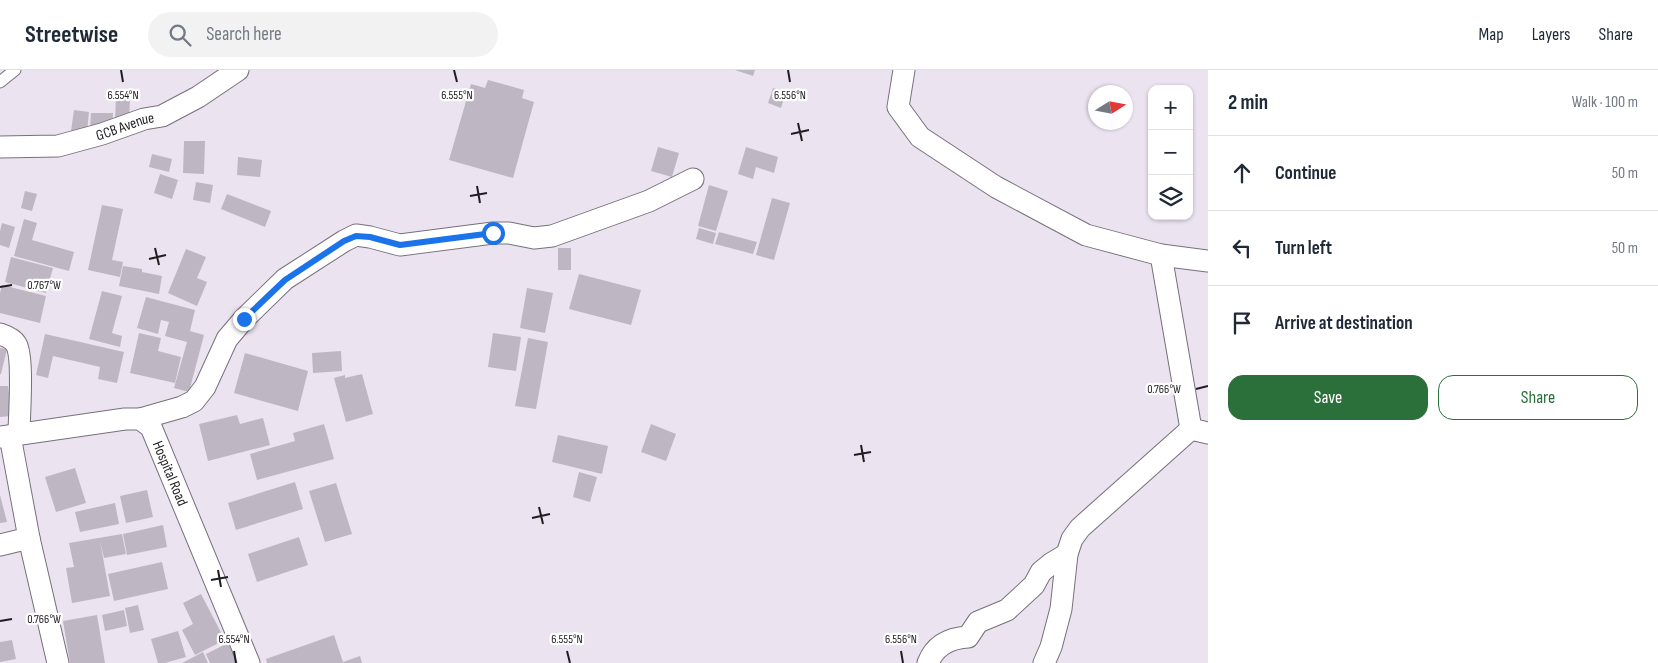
<!DOCTYPE html>
<html lang="en">
<head>
<meta charset="utf-8">
<style>
	:root { --surface:#fff; --page:#f2f2f3; --text:#1f2937; --muted:#747a83; --line:#e0e1e3; --accent:#2b6f3a }
	body { margin:0; font-family:"Sofia Sans Condensed",sans-serif; background:var(--page); color:var(--text) }
	.controls { position:absolute; right:15px; top:15px; display:grid; overflow:hidden; border-radius:10px; box-shadow:0 1px 4px #0004 }
	.controls button { width:45px; height:45px; display:grid; place-items:center; padding:0; border:0; border-bottom:1px solid var(--line); background:var(--surface); color:var(--text); font:25px sans-serif }
	.compass { position:absolute; left:1088px; top:15px; width:45px; height:45px; border-radius:50%; background:var(--surface); box-shadow:0 1px 4px #0004; rotate:79deg }
	.stop { position:absolute; width:15px; height:15px; margin:-11px; border:4px solid #1a73e8; border-radius:50%; background:#fff }
	.stop.end { background:#1a73e8; border-color:#fff; box-shadow:0 1px 5px #0008 }
	.list { margin:0; padding:0; list-style:none }
	h2 { display:flex; justify-content:space-between; align-items:center; height:65px; margin:0; padding:0 20px; font-size:21px }
	h2 small { font-size:16px; font-weight:400; color:var(--muted) }
	.list li { display:grid; grid-template-columns:32px 1fr auto; gap:15px; align-items:center; box-sizing:border-box; height:75px; padding:0 20px; border-top:1px solid var(--line) }
	.list b { display:block; font-size:19px; white-space:nowrap }
	.list em { font-size:16px; font-style:normal; color:var(--muted) }
	.actions { display:flex; gap:10px; padding:15px 20px }
	.actions a { flex:1; padding:11px 0; border:1px solid var(--accent); border-radius:15px; text-align:center; font-size:18px; color:var(--accent) }
	.actions .main { background:var(--accent); color:#fff }
	.icon { flex:none; width:28px; height:28px; fill:none; stroke:currentColor; stroke-width:2; stroke-linecap:round; stroke-linejoin:round }
	.map { position:relative; flex:none; width:1208px; height:593px; overflow:hidden }
	header { display:flex; align-items:center; gap:30px; box-sizing:border-box; height:70px; padding:0 25px; background:var(--surface); border-bottom:1px solid var(--line) }
	header strong { font-size:24px }
	nav { display:flex; gap:28px; margin-inline-start:auto; font-size:18px }
	.search { width:350px; height:45px; background:var(--page); display:flex; align-items:center; gap:12px; box-sizing:border-box; padding:0 18px; border-radius:28px; color:var(--muted); font-size:19px }
	main { display:flex }
	aside { flex:1; background:var(--surface) }
	.map>svg:first-child { display:block }
	.building { fill:#beb7c3 }
	.lines { fill:none; stroke-linecap:round; stroke-linejoin:round }
	.lane-casing { stroke:#77707b; stroke-width:13 }
	.street-casing { stroke:#77707b; stroke-width:23 }
	.lane { stroke:#fff; stroke-width:11 }
	.street { stroke:#fff; stroke-width:21 }
	.route { stroke:#1a73e8; stroke-width:6 }
	.ticks { fill:none; stroke:#201d22; stroke-width:2 }
	.labels { text-anchor:middle; stroke-width:4.5; stroke-linejoin:round; paint-order:stroke }
	.street-label { font-size:15px; fill:#201d22; stroke:#fff }
	.ticks-label { font-size:12px; text-anchor:middle; fill:#201d22; stroke:#fff; stroke-width:4.5; stroke-linejoin:round; paint-order:stroke }
</style>
</head>
<body>
<header>
<strong>Streetwise</strong>
<div class="search"><svg class="icon" aria-label="search" viewBox="0 0 24 24"><circle cx="10" cy="10" r="6"/><path d="M15 15l6 6"/></svg>Search here</div>
<nav><a>Map</a><a>Layers</a><a>Share</a></nav>
</header>
<main>
<div class="map">
<svg width="1208" height="593" viewBox="0 0 1208 593">
	<rect width="100%" height="100%" fill="#ebe3f0"/>
	<g class="building">
		<path d="M735 0H755L753 6Z"/>
		<path d="M488 10 524 20 522 28 534 32 513 108 449 90 471 14 485 18Z"/>
		<path d="M773 18 786 22 781 38 768 33Z"/>
		<path d="M116 27 130 28 129 52 115 51Z"/>
		<path d="M74 40 89 42 87 62 71 61Z"/>
		<path d="M91 43H113L112 61 90 60Z"/>
		<path d="M184 71H205L204 104 183 103Z"/>
		<path d="M658 77 679 83 672 107 651 101Z"/>
		<path d="M746 77 778 87 774 103 756 97 753 109 738 104Z"/>
		<path d="M152 84 172 89 169 102 149 97Z"/>
		<path d="M238 87 262 90 260 107 237 105Z"/>
		<path d="M160 104 178 110 172 129 154 123Z"/>
		<path d="M196 112 213 115 210 133 193 130Z"/>
		<path d="M709 115 728 121 716 161 698 156Z"/>
		<path d="M25 121 37 124 32 141 21 138Z"/>
		<path d="M227 124 271 141 265 157 221 139Z"/>
		<path d="M772 128 790 133 774 190 756 185Z"/>
		<path d="M102 135 123 139 112 190 123 192 120 207 88 200Z"/>
		<path d="M24 149 37 153 32 170 74 182 69 201 14 186Z"/>
		<path d="M2 153 15 157 9 178 0 175V161Z"/>
		<path d="M699 158 716 163 713 174 696 169Z"/>
		<path d="M719 162 757 172 753 184 715 174Z"/>
		<rect x="558" y="178" width="13" height="22"/>
		<path d="M186 179 206 187 197 208 207 212 197 236 168 223Z"/>
		<path d="M11 187 53 198 46 223 5 212Z"/>
		<path d="M123 196 142 199V202L162 206 159 224 119 216Z"/>
		<path d="M579 204 641 220 631 255 569 239Z"/>
		<path d="M2 215 46 226 40 253 0 243V223Z"/>
		<path d="M527 218 553 223 545 263 520 258Z"/>
		<path d="M102 221 122 226 112 263 122 266 120 277 89 269Z"/>
		<path d="M146 227 195 240 190 261 204 265 189 322 174 318 187 272 165 266 169 252 161 250 158 264 137 258Z"/>
		<path d="M139 263 161 268 158 281 181 287 175 313 130 303Z"/>
		<path d="M493 263 521 267 516 301 488 297Z"/>
		<path d="M45 264 124 282 117 313 98 309 100 297 53 286 48 308 36 305Z"/>
		<path d="M528 268 548 272 536 339 515 336Z"/>
		<path d="M0 278 7 279 1 304H0Z"/>
		<path d="M341 281 342 301 313 303 312 283Z"/>
		<path d="M245 283 308 301 298 341 234 323Z"/>
		<path d="M362 304 373 344 346 352 334 308 345 305V308Z"/>
		<path d="M0 316H8L12 346 0 347Z"/>
		<path d="M237 345 240 354 263 348 270 375 208 391 199 354Z"/>
		<path d="M324 354 334 389 257 410 250 384 295 371 293 363Z"/>
		<path d="M651 354 676 364 666 391 641 382Z"/>
		<path d="M558 365 608 376 602 404 552 392Z"/>
		<path d="M75 398 86 433 56 442 45 407Z"/>
		<path d="M579 402 597 407 590 432 573 427Z"/>
		<path d="M295 412 303 439 236 460 228 433Z"/>
		<path d="M336 413 352 464 325 472 309 421Z"/>
		<path d="M147 420 153 447 126 453 120 426Z"/>
		<path d="M0 425 7 452 0 453Z"/>
		<path d="M115 433 119 454 80 462 75 442Z"/>
		<path d="M163 455 167 477 127 485 123 464Z"/>
		<path d="M122 464 126 484 104 488 100 471 110 526 72 533 66 498 74 497 69 473Z"/>
		<path d="M299 467 308 495 257 512 248 484Z"/>
		<path d="M162 492 168 519 114 531 108 504Z"/>
		<path d="M201 524 225 570 195 585 182 560 193 554 183 533Z"/>
		<path d="M138 535 144 560 130 563 125 538Z"/>
		<path d="M124 540 127 556 105 561 102 545Z"/>
		<path d="M97 545 105 593H70L63 551Z"/>
		<path d="M178 561 186 587 165 593H158L151 569Z"/>
		<path d="M334 565 343 592 360 586 362 593H267L266 589Z"/>
		<path d="M12 570 16 589 0 592V572Z"/>
		<path d="M228 573 239 593H210L206 584Z"/>
		<path d="M203 582 208 593H182Z"/>
	</g>
	<g class="lines">
		<defs>
			<path id="lane" d="M0 12 15 0"/>
			<g id="street">
				<path d="M904 0 898 37 920 67 996 117 1086 165 1161 185 1208 191"/>
				<path id="s1" d="M0 77 58 76 102 64 144 49 162 46 198 27 238 0"/>
				<path d="M1161 185 1191 359 1208 363"/>
				<path d="M0 264C6 266 13 269 16 274 24 287 19 347 19 364"/>
				<path d="M140 349 182 337 194 331 205 317 227 269 244 249 285 209 344 171 356 165 370 167 400 175 493 163H509L534 168 552 166 649 131 693 109"/>
				<path d="M10 366 29 468 58 593"/>
				<path id="s2" d="M0 367 125 349H140L151 357 249 593"/>
				<path d="M0 475 29 468"/>
				<path d="M928 593C935 575 950 568 968 567L978 552 1007 540 1034 515 1041 502 1052 493 1067 484"/>
				<path d="M1044 593 1051 577 1061 539 1067 484 1072 469 1080 458 1191 359"/>
			</g>
		</defs>
		<use href="#lane" class="lane-casing"/>
		<use href="#street" class="street-casing"/>
		<use href="#lane" class="lane"/>
		<use href="#street" class="street"/>
	</g>
	<g class="lines">
		<path class="route" d="M244 249 285 210 344 171 356 166 370 167 400 175 493 163"/>
	</g>
	<path class="ticks" d="M121 0 123 12M454 0 457 12M788 0 790 12M798 53 802 71M791 64 809 60M477 116 480 133M470 126 487 123M155 178 159 195M149 189 166 185M0 217 12 215M1196 319 1208 316M861 375 864 392M854 385 871 382M539 437 543 454M532 448 550 444M218 500 221 517M211 510 228 507M0 551 12 549M234 581 236 593M567 581 570 593M901 581 903 593"/>
	<g class="labels">
		<g class="street-label">
			<text dy="5" stroke="none"><textPath href="#s1" startOffset="128">GCB Avenue</textPath></text>
			<text dy="5" stroke="none"><textPath href="#s2" startOffset="205">Hospital Road</textPath></text>
		</g>
	</g>
	<g class="ticks-label">
		<text x="123" y="29">6.554°N</text>
		<text x="457" y="29">6.555°N</text>
		<text x="790" y="29">6.556°N</text>
		<text x="44" y="219">0.767°W</text>
		<text x="1164" y="323">0.766°W</text>
		<text x="44" y="553">0.766°W</text>
		<text x="234" y="573">6.554°N</text>
		<text x="567" y="573">6.555°N</text>
		<text x="901" y="573">6.556°N</text>
	</g>
</svg>
<div class="controls">
<button>+</button>
<button>−</button>
<button><svg class="icon" aria-label="layers" viewBox="0 0 24 24"><path d="M12 4l9 5-9 5-9-5zM3 14l9 5 9-5"/></svg></button>
</div>
<svg class="compass" viewBox="-18 -18 36 36"><path d="M0-13l5 13h-10z" fill="#e53935"/><path d="M0 13l5-13h-10z" fill="#747a83"/></svg>
<div class="stop" style="left:493px;top:163px"></div>
<div class="stop end" style="left:244px;top:249px"></div>
</div>
<aside>
<h2>2 min<small>Walk · 100 m</small></h2>
<ul class="list">
<li><svg class="icon" aria-label="ahead" viewBox="0 0 24 24"><path d="M12 20V5M6 11l6-6 6 6"/></svg><div><b>Continue</b></div><em>50 m</em></li>
<li><svg class="icon" aria-label="left" viewBox="0 0 24 24"><path d="M17 20v-9H6M10 6l-5 5 5 5"/></svg><div><b>Turn left</b></div><em>50 m</em></li>
<li><svg class="icon" aria-label="arrive" viewBox="0 0 24 24"><path d="M6 21V4h12l-3 4 3 4H6"/></svg><div><b>Arrive at destination</b></div></li>
</ul>
<div class="actions"><a class="main">Save</a><a>Share</a></div>
</aside>
</main>
</body>
</html>
